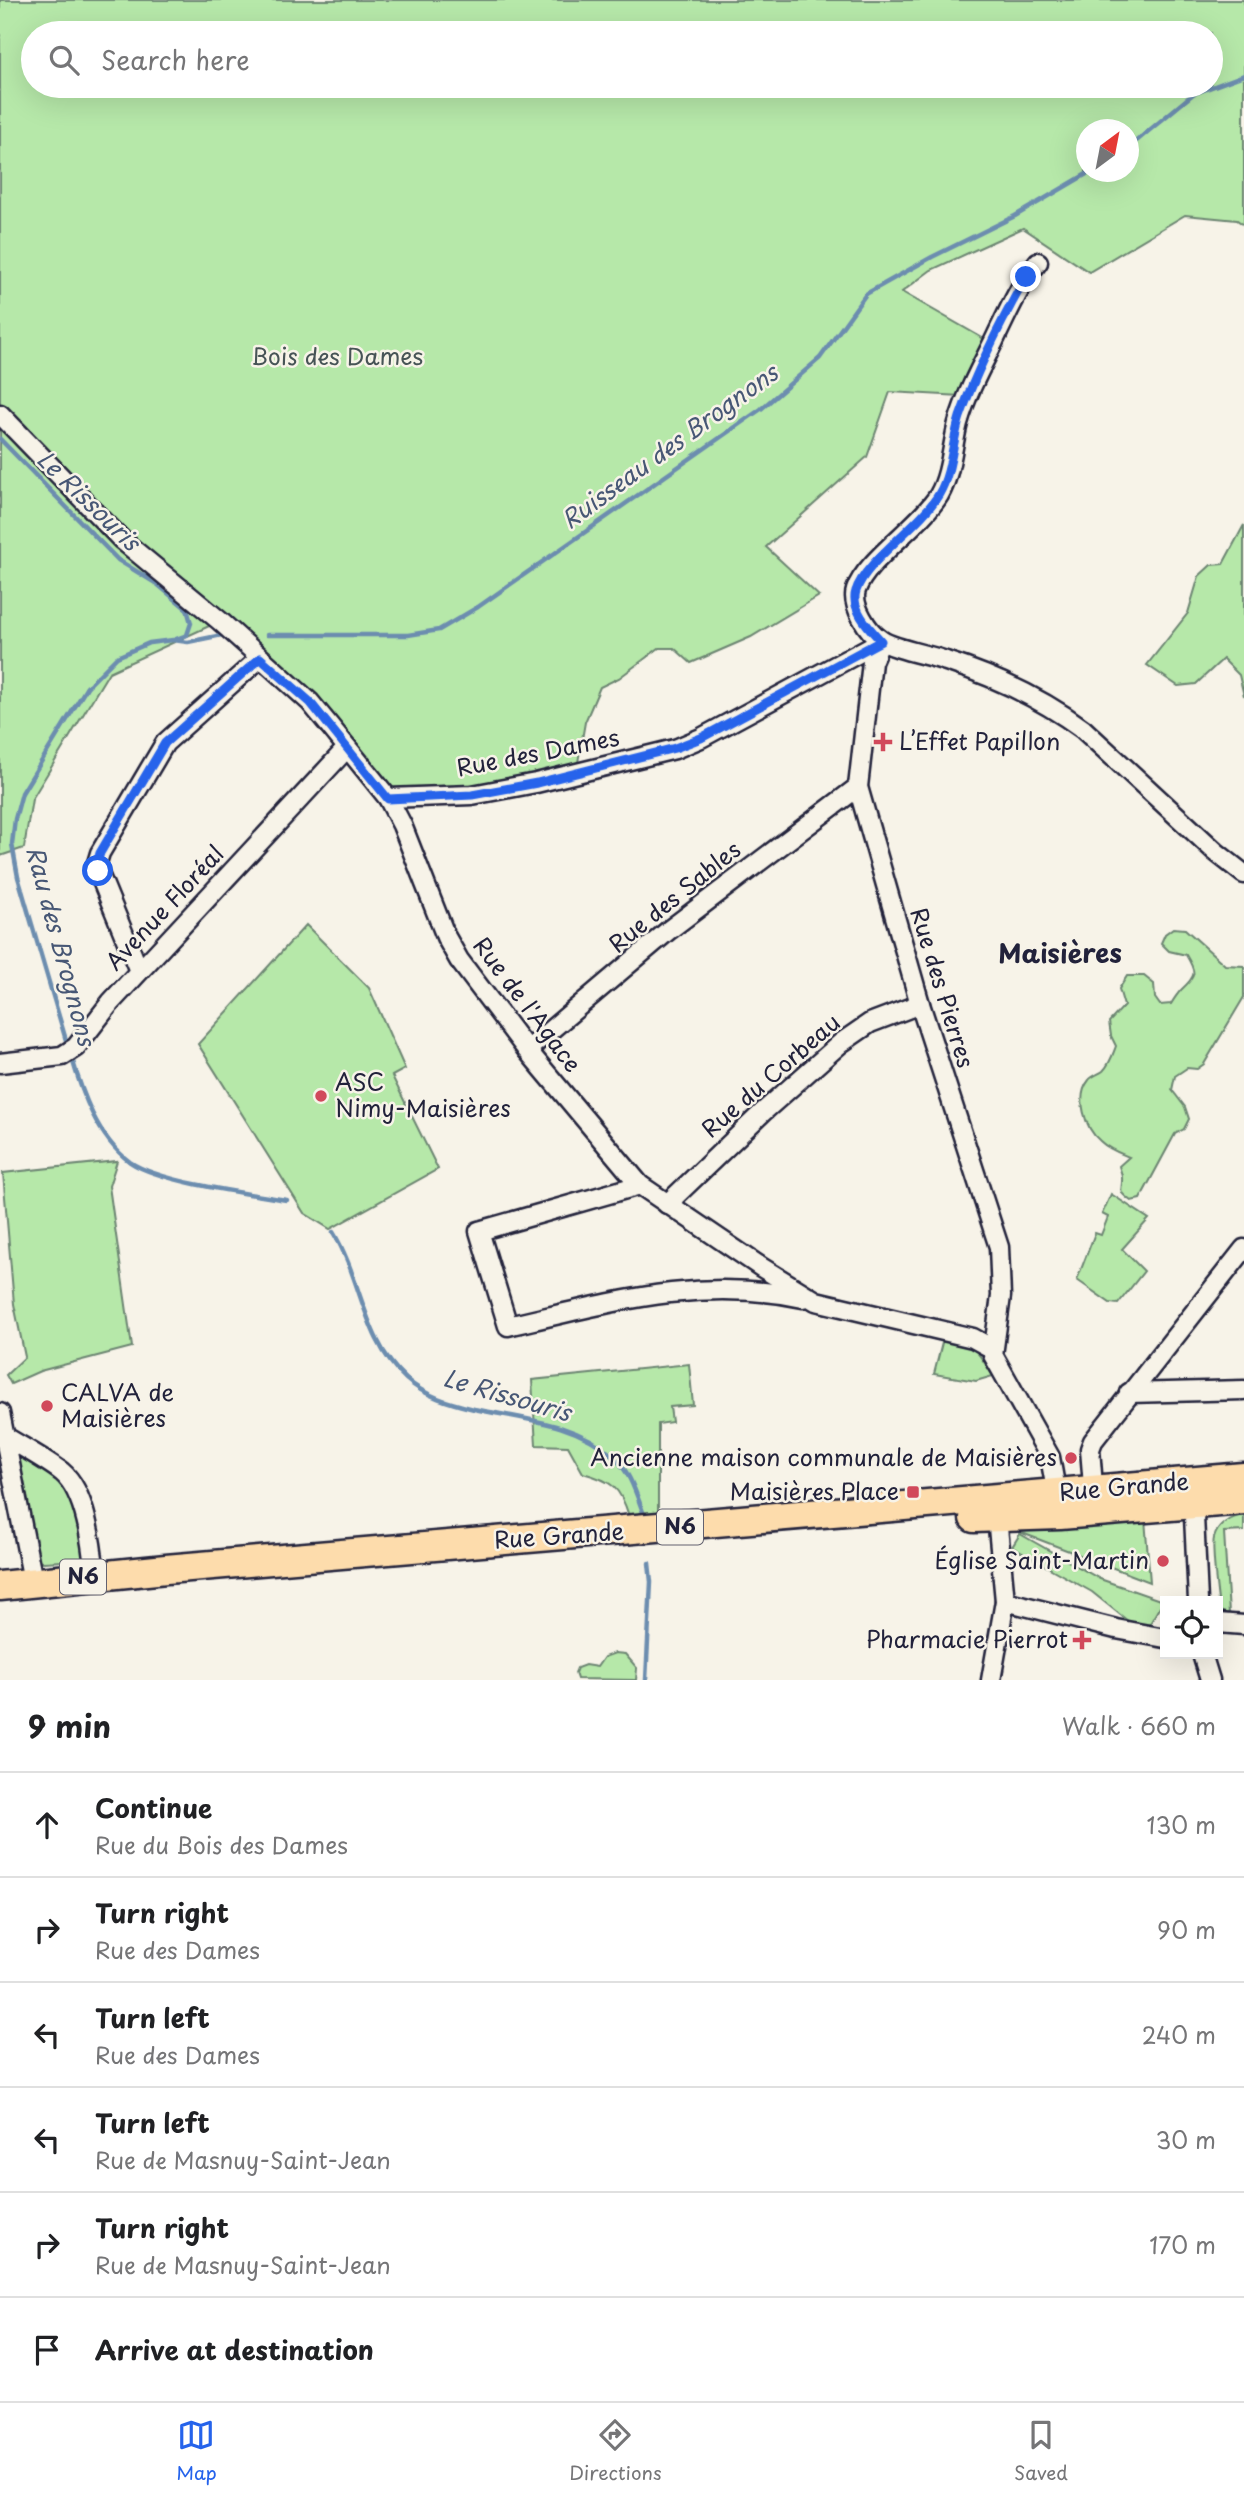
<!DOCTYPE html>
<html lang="en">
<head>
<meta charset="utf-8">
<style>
	:root { --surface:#fff; --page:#f6f6f6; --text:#202124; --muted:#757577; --line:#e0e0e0; --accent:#2563eb }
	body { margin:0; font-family:"Playpen Sans",sans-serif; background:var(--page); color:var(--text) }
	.controls { position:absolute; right:21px; bottom:21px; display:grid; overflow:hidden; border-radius:0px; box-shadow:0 7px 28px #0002 }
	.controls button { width:63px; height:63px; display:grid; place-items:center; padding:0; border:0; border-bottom:2px solid var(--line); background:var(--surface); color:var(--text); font:35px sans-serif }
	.compass { position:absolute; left:1076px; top:119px; width:63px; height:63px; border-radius:50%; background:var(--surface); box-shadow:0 7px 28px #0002; rotate:32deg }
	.stop { position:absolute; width:21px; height:21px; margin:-16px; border:5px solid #2563eb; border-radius:50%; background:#fff }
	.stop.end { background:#2563eb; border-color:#fff; box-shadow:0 2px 7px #0008 }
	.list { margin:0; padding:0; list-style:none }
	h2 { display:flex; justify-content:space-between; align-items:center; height:91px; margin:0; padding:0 28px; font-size:30px }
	h2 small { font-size:23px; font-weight:400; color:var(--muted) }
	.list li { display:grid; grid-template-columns:46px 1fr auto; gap:21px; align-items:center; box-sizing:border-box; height:105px; padding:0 28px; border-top:2px solid var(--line) }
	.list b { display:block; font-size:26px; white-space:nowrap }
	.list p { margin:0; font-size:23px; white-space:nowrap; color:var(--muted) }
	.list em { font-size:23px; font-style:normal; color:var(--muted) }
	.icon { flex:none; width:38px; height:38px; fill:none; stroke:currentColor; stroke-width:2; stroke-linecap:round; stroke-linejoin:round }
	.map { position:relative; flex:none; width:1244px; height:1680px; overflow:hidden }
	.search { position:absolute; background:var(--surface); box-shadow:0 7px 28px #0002; left:21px; right:21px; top:21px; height:77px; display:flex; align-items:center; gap:18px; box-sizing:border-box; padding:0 24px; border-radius:38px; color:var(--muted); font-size:26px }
	.sheet { height:721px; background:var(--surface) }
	nav { display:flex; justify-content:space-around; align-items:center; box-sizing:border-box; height:98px; border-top:2px solid var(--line); background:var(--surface); font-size:19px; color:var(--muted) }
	nav a { display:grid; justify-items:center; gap:4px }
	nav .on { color:var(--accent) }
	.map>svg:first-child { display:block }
	.green { fill:#b6e8a9; stroke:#6c8572; stroke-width:2; fill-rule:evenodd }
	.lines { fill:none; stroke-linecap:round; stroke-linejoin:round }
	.stream { stroke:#6c8daf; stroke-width:4.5 }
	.street-casing { stroke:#22223b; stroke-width:23 }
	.primary-casing { stroke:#22223b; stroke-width:33 }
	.street { stroke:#f7f3e8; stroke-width:18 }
	.primary { stroke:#fddcac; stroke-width:28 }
	.route { stroke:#2563eb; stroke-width:9 }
	.poi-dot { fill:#d1495b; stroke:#f7f3e8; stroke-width:2.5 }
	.labels { text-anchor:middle; stroke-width:5; stroke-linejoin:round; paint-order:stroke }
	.shield { fill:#f7f3e8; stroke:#62616f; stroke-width:2 }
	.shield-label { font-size:21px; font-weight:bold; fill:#22223b }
	.park-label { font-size:23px; fill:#475456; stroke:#f7f3e8 }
	.poi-label { font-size:23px; fill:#22223b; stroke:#f7f3e8; text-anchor:end }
	.street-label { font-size:23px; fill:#22223b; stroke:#f7f3e8 }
	.water-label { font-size:24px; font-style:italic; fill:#475775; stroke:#f7f3e8 }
	.quarter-label { font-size:26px; font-weight:bold; fill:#22223b; stroke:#f7f3e8 }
</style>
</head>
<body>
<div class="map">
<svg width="1244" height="1680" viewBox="0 0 1244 1680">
	<rect width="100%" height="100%" fill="#f7f3e8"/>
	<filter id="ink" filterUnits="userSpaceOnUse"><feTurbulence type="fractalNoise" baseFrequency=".0143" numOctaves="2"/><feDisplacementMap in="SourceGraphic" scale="14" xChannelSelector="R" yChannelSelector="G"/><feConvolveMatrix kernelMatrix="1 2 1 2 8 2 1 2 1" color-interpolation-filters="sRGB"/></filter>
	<g filter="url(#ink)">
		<g class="green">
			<path d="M0 0H1244V225L1237 220 1185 215 1089 272 1023 228 931 270 902 292 984 339 961 396 890 392 867 457 766 547 819 596 751 637 691 663 674 648H659L619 678 600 687 585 722 576 774 388 798 329 725 220 621 109 672 32 799 24 848 0 856ZM33 33H1211V86H33ZM1086 130H1128V172H1086Z"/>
			<path d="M1244 525V696L1239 675 1223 659 1196 684 1178 686 1147 665 1188 613 1199 576 1211 565 1223 564Z"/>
			<path d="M306 925 369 988 405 1069 392 1076 438 1169 330 1229 304 1213 198 1044Z"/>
			<path d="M1173 928 1185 929 1225 965 1244 966V997L1204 1064 1197 1069 1187 1068 1175 1076 1172 1090 1185 1107 1189 1119 1184 1129 1175 1134 1140 1199 1131 1201C1116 1190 1123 1191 1122 1177 1122 1173 1120 1170 1119 1166L1129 1157C1119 1153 1108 1149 1100 1141 1085 1128 1075 1097 1089 1080 1092 1076 1099 1074 1103 1071 1110 1064 1113 1054 1116 1046L1111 1036 1109 1022 1124 1006 1119 989 1127 976H1144L1154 984 1155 998 1160 1005 1171 1004C1174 999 1178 993 1182 989 1196 976 1197 973 1186 955L1169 951 1161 943 1165 934Z"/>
			<path d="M117 1161 109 1186 132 1347 40 1371 11 1384 6 1375 25 1357 14 1304 3 1173Z"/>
			<path d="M1111 1194 1149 1219 1122 1249 1144 1271 1118 1304 1110 1303 1077 1280 1095 1233 1101 1235 1108 1217 1102 1214Z"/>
			<path d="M943 1339C977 1346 975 1348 993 1376L976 1381 934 1374Z"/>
			<path d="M689 1364 693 1405 670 1407 672 1422 658 1424V1513L629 1516C620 1487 612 1481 583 1473L568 1446 536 1445 532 1380Z"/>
			<path d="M20 1455C60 1477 70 1482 80 1528 82 1539 86 1549 82 1560L43 1562 35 1558 16 1456Z"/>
			<path d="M1244 1515V1531L1224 1532 1229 1614 1219 1611C1218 1597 1211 1549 1214 1538 1218 1524 1231 1517 1244 1515Z"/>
			<path d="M1145 1519 1150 1582 1009 1528Z"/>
			<path d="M1020 1534 1100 1579 1163 1601 1144 1634 1092 1592 1012 1547Z"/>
			<path d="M615 1653 625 1654 637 1668 636 1680 577 1679 575 1673 577 1668 585 1665 597 1667 604 1657Z"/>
		</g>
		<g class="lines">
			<g class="stream">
				<path d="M1128 148 1193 94 1244 75"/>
				<path d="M0 439 118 560 157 584 187 609 191 623 187 635 176 639"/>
				<path d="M267 635H408L439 630 478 607 761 409 820 358 866 294 932 257 1015 216 1090 172"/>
				<path d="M68 1047 18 877 12 844 15 819 22 793 87 687 117 657 149 643 173 640 188 642 222 635"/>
				<path d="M71 1055C82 1093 97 1137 130 1162 159 1182 249 1194 287 1200"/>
				<path d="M333 1232C362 1279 363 1340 406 1379 425 1396 449 1403 474 1409 522 1419 575 1422 613 1456 629 1470 636 1493 643 1512"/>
				<path d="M646 1680 651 1582 649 1563"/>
			</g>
			<defs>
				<g id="street">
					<path d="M1038 262C1019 286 1007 314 994 341 981 367 966 395 958 423 952 446 951 474 939 495 920 526 866 560 856 590 851 605 868 632 881 640 893 649 930 655 946 661 996 677 1041 698 1083 729L1216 852 1244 874"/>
					<path d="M0 414 122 540 220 621 310 702 329 725 388 798 402 825 446 937 459 960 527 1050 640 1185 761 1267 816 1301 973 1338 993 1349"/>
					<path d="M881 641 872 662 858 787 920 1004 999 1247 1001 1296 993 1355 1050 1457 1058 1501"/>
					<path d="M388 798 472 795 536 783 675 749 701 738 881 641"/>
					<path d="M139 971 98 871 97 863 100 853 165 743 260 658"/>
					<path d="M527 1050 669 930 858 787"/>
					<path d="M0 1063 62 1056 76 1047 111 1002 347 748"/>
					<path d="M640 1185 479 1231 508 1326C610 1303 698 1276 803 1298"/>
					<path d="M667 1204 763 1112 841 1043 870 1023 920 1004"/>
					<path d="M1129 1393 1244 1390"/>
					<path d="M0 1413 33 1581"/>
					<path d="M6 1437C24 1448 45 1459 62 1472 86 1492 92 1546 95 1576"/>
					<path d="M1193 1495 1198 1601"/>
					<path d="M1094 1498 1090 1449 1093 1441 1244 1249"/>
					<path d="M1005 1601 1116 1629 1165 1638"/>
					<path d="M1218 1623 1244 1625"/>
					<path d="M1202 1654 1210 1680"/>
					<path d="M991 1680 1005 1601 997 1517"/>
				</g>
				<g id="primary">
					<path d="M974 1518 1060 1515 1244 1500"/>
					<path d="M0 1586 166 1569 1244 1477"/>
				</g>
			</defs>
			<use href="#street" class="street-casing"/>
			<use href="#primary" class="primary-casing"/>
			<use href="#street" class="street"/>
			<use href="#primary" class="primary"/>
		</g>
	</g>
	<g class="lines" filter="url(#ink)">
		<path class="route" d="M98 871 97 863 100 853 165 743 260 658 310 702 388 799 472 795 537 783 675 748 701 738 881 641C870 629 850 609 856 591 865 561 921 525 939 494 952 472 952 442 960 417 977 369 1001 322 1026 277"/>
	</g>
	<g class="poi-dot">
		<path d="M879.5 731.5h7v7h7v7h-7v7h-7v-7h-7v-7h7z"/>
		<circle cx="321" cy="1096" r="7"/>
		<circle cx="47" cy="1406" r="7"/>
		<circle cx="1071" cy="1458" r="7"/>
		<rect x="906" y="1485" width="14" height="14" rx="3.5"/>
		<circle cx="1163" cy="1561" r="7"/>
		<path d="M1078.5 1629.5h7v7h7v7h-7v7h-7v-7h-7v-7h7z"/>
	</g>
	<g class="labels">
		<g class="shield">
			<rect x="657" y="1509.5" width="46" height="35" rx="5"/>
			<rect x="60" y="1559.5" width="46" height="35" rx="5"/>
		</g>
		<g class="shield-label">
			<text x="680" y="1534">N6</text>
			<text x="83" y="1584">N6</text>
		</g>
		<g class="park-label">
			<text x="337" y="365">Bois des Dames</text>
		</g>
		<g class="poi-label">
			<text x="899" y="750" text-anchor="start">L’Effet Papillon</text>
			<text x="335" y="1091" text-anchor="start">ASC<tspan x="335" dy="26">Nimy-Maisières</tspan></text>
			<text x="61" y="1401" text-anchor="start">CALVA de<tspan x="61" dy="26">Maisières</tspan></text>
			<text x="1057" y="1466">Ancienne maison communale de Maisières</text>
			<text x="899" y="1500">Maisières Place</text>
			<text x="1149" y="1569">Église Saint-Martin</text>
			<text x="1068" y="1648">Pharmacie Pierrot</text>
		</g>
		<g class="street-label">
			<text transform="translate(538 753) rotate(-11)" y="8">Rue des Dames</text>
			<text transform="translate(675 897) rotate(-39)" y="8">Rue des Sables</text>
			<text transform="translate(165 908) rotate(-47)" y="8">Avenue Floréal</text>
			<text transform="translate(942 988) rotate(73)" y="8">Rue des Pierres</text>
			<text transform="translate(527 1005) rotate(53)" y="8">Rue de l'Agace</text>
			<text transform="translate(771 1076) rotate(-41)" y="8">Rue du Corbeau</text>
			<text transform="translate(1124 1487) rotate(-5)" y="8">Rue Grande</text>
			<text transform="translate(559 1536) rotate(-4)" y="8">Rue Grande</text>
		</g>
		<g class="water-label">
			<text transform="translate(670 447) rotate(-36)" y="8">Ruisseau des Brognons</text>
			<text transform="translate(88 501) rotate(44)" y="8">Le Rissouris</text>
			<text transform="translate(60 946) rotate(75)" y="8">Rau des Brognons</text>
			<text transform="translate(507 1396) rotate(16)" y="8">Le Rissouris</text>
		</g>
		<g class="quarter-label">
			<text x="1060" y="963">Maisières</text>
		</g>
	</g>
</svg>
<div class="controls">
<button><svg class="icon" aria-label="locate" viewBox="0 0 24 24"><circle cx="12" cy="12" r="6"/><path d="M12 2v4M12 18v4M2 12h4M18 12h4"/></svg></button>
</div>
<svg class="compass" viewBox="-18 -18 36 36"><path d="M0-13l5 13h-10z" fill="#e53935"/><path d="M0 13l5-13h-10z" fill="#757577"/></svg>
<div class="stop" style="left:98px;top:871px"></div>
<div class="stop end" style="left:1026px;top:277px"></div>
<div class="search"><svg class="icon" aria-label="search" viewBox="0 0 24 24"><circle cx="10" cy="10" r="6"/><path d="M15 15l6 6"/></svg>Search here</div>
</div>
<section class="sheet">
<h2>9 min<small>Walk · 660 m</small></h2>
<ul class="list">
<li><svg class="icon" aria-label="ahead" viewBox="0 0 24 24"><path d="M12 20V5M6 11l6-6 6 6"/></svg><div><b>Continue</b><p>Rue du Bois des Dames</p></div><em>130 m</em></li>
<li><svg class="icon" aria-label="right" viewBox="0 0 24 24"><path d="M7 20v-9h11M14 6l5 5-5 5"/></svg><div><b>Turn right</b><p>Rue des Dames</p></div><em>90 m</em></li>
<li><svg class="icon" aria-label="left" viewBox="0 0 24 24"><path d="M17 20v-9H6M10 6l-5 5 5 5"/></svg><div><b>Turn left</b><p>Rue des Dames</p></div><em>240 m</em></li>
<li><svg class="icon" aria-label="left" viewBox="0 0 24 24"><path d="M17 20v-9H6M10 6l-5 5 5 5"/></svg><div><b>Turn left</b><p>Rue de Masnuy-Saint-Jean</p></div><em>30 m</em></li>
<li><svg class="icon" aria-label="right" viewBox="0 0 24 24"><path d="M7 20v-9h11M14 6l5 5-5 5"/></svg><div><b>Turn right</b><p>Rue de Masnuy-Saint-Jean</p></div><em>170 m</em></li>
<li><svg class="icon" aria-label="arrive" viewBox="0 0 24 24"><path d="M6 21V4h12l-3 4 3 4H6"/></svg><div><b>Arrive at destination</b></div></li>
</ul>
</section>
<nav>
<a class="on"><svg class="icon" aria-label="map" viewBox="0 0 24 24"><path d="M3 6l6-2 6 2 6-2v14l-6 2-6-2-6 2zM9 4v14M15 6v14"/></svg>Map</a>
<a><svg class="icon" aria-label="directions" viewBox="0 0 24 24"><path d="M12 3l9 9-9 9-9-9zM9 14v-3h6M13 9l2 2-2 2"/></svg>Directions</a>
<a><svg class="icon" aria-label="saved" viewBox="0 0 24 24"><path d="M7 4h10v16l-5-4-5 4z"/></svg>Saved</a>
</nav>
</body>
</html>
